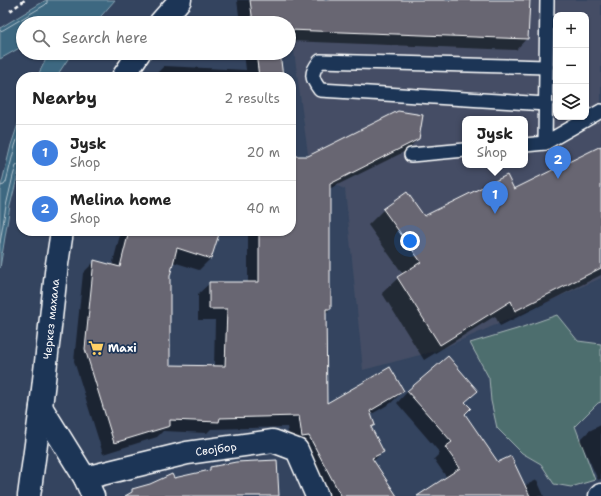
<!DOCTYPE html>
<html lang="en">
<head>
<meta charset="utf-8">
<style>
	:root { --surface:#fff; --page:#f6f6f6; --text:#222; --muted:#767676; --line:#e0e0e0; --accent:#ea580c }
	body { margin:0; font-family:"Shantell Sans",sans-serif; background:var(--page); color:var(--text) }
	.controls { position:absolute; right:12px; top:12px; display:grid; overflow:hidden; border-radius:8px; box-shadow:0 1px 3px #0004 }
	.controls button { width:36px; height:36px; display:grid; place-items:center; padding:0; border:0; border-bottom:1px solid var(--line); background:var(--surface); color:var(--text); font:20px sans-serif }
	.you { position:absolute; left:410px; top:241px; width:14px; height:14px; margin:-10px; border:3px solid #fff; border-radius:50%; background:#1a73e8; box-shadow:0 0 0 6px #1a73e833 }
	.badge { display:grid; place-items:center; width:26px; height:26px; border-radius:50%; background:var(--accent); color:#fff; font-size:13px; font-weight:700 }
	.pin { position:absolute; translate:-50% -33px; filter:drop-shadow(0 1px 2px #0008) }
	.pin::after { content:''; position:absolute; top:21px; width:14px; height:12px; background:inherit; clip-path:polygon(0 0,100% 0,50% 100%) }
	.popup { position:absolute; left:462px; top:116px; width:66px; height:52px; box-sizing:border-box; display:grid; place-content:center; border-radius:8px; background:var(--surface); filter:drop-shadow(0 1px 3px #0005); font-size:13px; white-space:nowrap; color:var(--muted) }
	.popup b { font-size:15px; color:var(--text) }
	.popup::after { content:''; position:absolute; left:50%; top:100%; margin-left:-8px; border:8px solid transparent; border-top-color:var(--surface) }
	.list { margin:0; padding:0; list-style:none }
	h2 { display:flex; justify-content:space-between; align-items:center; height:52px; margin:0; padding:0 16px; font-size:17px }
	h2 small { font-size:13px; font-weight:400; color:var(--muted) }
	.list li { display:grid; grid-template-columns:26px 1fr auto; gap:12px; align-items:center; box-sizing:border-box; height:56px; padding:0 16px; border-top:1px solid var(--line) }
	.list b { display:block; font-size:15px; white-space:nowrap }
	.list p { margin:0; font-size:13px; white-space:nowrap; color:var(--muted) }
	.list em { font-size:13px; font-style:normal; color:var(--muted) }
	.icon { flex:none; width:22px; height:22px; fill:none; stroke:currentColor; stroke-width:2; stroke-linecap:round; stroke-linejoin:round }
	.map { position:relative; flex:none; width:601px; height:496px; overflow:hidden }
	.search { position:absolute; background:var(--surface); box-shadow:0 1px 3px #0004; left:16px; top:16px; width:280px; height:44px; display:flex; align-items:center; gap:10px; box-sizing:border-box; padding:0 14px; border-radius:22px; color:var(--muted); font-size:15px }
	.panel { position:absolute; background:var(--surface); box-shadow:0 1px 3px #0004; left:16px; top:72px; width:280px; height:164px; border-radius:16px }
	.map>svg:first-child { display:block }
	.built { fill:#444e65; fill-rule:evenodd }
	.green { fill:#4d6e6e; stroke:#a6b6b6 }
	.water { fill:#3c6881; stroke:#8aa4b3 }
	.shadow { fill:#0007 }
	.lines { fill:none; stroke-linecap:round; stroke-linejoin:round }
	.shore { stroke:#b1c3cd; stroke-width:1 }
	.building { fill:#686672; stroke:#fff }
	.service-casing { stroke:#fff; stroke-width:16 }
	.minor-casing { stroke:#fff; stroke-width:25 }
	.path { stroke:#fff; stroke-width:2.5; stroke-dasharray:4 3; stroke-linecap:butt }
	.service { stroke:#1d3557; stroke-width:13 }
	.minor { stroke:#1d3557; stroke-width:22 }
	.labels { text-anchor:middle; stroke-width:3.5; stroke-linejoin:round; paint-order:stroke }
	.street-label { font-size:11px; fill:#fff; stroke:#1d3557 }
	.poi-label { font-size:11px; font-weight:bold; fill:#fff; stroke:#1d3557; text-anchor:start }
</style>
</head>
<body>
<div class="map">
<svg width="601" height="496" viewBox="0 0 601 496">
	<rect width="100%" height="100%" fill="#34445f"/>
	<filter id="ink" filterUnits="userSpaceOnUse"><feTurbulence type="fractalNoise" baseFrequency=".025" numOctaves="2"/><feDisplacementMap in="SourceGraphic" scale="8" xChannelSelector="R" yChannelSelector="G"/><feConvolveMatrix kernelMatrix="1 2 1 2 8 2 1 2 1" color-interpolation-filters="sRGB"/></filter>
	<g filter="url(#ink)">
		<path class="built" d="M287 0H601V278L439 350 363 370 345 189 311 176ZM556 15H586V117H556ZM465 119H525V165H465Z"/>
		<path class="green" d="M557 315 578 341 601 344V402L598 403 575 426 595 480 571 487 554 484 541 464 522 453 497 428 491 401 489 378 470 343 517 329Z"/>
		<g class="water">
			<path d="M46 0H115L95 23H67V22L64 23H23V46L0 59V28Z"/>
			<path d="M49 53H72L56 77H37Z"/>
			<path d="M21 115V162L10 206 0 268V190L11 145Z"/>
		</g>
		<g class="shadow">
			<path d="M237 0H529L527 38 516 50 289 41V23H240Z"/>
			<path d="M244 53H279L282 77H153L164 66 246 70Z"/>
			<path d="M418 139 406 151 329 189V290H330V309L325 314 326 405 403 391 391 403 370 415 374 425 370 428 383 452 373 461 396 496H323L291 448 287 427 211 429 207 433 163 431 157 437 103 454 74 361 83 273 95 261 112 266 121 231H219L210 259 199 270 173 262 169 276V366L214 367 215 320H198V294L210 283H248V231H291V166Z"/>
			<path d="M601 147V275L500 326 495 316 424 360 382 293 398 278 403 274 368 225 384 209 424 218 514 191Z"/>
			<path d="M408 391H477L464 402V414L498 463 524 486 537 480 544 496H419L447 478 434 459 440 453 397 403Z"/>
			<path d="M601 425V479L598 480 580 440 589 431Z"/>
		</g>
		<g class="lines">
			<g class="shore">
				<path d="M0 31 3 30 45 5 47 3V0"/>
				<path d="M0 186 4 185 6 182 15 146 21 128"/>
				<path d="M0 243 6 206 13 176 16 166 18 165 21 164"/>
			</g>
		</g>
		<g class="building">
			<path d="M250 0H530L528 39 289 30V23H253Z"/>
			<path d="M256 53H280L283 77H259Z"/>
			<path d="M398 111 423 115 419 139 330 184V289H331V309H326L327 403 390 367 404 391 370 411 375 425 371 427 384 452 372 458 397 496H341L309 436 302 437 299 416 220 418 219 422 170 420V426L114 443 85 349 94 260 120 267 129 231H220L211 259 177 248 170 276V365L225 366 227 309H209V282H259V231H291V156H308Z"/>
			<path d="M601 146V268L515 311 511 301 440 345 397 277 421 262 383 209 407 192 424 216 507 175 514 189Z"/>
			<path d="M448 356 478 391 465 402 471 408 465 414 498 462 511 456 530 496H417L460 468 445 447 452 442 407 391Z"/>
			<path d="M277 460 279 496H125L132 492V489L150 484 172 474 174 478 210 470V467L236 462Z"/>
		</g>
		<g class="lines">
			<defs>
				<g id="service">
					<path d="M547 0 545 143 601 111"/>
					<path d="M546 104 320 90C311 78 310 73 320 61L546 67"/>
					<path d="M525 145 545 143"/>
					<path d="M411 155 465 150"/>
				</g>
				<g id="minor">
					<path d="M160 23 180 0"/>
					<path d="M123 77 139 53"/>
					<path d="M41 407 85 478 93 496"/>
					<path d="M85 478 187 453 273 441 297 450 317 496"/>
					<path d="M29 496 41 407 57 264 62 231"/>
					<path d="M600 496 601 495"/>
				</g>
			</defs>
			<use href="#service" class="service-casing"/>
			<use href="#minor" class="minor-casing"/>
			<path class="path" d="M10 11 25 0"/>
			<use href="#service" class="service"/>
			<use href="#minor" class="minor"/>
		</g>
	</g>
	<defs>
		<symbol id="supermarket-bare" viewBox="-9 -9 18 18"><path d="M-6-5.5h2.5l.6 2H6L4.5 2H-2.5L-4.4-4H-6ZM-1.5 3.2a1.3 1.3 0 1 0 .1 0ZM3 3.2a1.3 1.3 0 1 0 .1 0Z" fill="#ffd166" stroke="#1d3557" stroke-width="2.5" paint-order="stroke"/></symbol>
	</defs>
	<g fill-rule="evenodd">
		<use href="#supermarket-bare" x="85" y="337" width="22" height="22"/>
	</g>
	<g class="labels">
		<g class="street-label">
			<text transform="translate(51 319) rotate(-84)" y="4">Черкез махала</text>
			<text transform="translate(216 449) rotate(-8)" y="4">Својбор</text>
		</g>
		<g class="poi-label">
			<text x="108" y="352">Maxi</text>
		</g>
	</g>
</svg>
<div class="controls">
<button>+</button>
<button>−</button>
<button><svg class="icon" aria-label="layers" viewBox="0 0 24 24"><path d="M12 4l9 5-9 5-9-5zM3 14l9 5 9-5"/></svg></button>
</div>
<div class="you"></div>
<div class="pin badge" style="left:495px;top:214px;background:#3f7fe0">1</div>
<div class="popup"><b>Jysk</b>Shop</div>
<div class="pin badge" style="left:558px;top:179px;background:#3f7fe0">2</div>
<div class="search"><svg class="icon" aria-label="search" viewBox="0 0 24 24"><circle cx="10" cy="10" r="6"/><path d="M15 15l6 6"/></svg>Search here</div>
<section class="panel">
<h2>Nearby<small>2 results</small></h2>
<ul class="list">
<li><span class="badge" style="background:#3f7fe0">1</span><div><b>Jysk</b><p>Shop</p></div><em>20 m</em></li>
<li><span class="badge" style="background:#3f7fe0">2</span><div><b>Melina home</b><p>Shop</p></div><em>40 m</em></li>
</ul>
</section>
</div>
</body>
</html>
